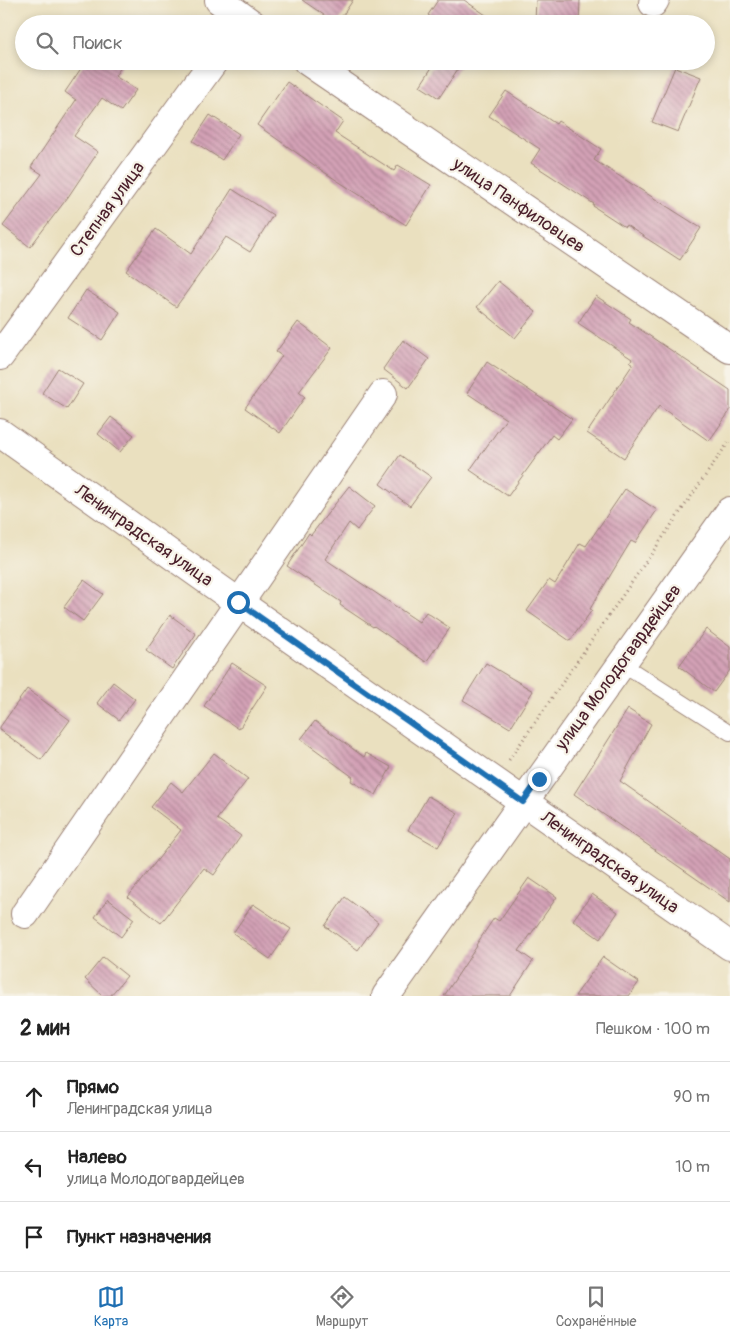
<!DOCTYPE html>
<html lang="ru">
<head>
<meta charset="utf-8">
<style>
	:root { --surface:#fff; --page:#f6f6f6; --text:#222; --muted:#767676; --line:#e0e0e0; --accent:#1f6fb2 }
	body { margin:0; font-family:Pangolin,sans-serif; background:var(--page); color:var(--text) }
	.stop { position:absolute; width:15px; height:15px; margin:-11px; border:4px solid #1f6fb2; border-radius:50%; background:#fff }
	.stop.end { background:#1f6fb2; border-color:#fff; box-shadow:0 1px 5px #0008 }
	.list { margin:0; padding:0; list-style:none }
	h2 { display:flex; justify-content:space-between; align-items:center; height:65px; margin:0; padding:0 20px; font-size:21px }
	h2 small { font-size:16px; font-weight:400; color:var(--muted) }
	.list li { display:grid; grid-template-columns:32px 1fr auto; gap:15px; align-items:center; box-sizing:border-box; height:70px; padding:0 20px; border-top:1px solid var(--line) }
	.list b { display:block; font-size:19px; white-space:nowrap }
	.list p { margin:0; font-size:16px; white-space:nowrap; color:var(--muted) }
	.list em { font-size:16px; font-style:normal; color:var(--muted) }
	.icon { flex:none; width:28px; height:28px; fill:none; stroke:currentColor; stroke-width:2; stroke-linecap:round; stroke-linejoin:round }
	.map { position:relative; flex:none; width:730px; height:996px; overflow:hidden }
	.search { position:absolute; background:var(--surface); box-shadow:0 2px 8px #0003; left:15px; right:15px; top:15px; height:55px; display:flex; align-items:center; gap:12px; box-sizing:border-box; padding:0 18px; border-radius:28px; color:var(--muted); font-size:19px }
	.sheet { height:275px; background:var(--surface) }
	nav { display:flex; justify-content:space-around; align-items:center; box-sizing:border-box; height:70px; border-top:1px solid var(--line); background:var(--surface); font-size:14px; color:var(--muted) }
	nav a { display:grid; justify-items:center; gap:2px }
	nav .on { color:var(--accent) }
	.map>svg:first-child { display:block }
	.building { fill:url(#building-back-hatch) }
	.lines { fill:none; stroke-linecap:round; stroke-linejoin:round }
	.service-casing { stroke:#9a8075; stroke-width:16 }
	.minor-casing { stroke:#9a8075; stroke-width:30 }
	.path { stroke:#9a8075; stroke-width:3; stroke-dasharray:1 4; stroke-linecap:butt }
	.service { stroke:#fff; stroke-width:14 }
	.minor { stroke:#fff; stroke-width:28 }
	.route { stroke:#1f6fb2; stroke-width:6 }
	.labels { text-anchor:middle; stroke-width:4.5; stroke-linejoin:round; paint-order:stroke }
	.street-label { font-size:18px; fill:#4a1f2b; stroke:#f7f3e8 }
</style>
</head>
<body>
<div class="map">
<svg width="730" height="996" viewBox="0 0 730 996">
	<defs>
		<pattern id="building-back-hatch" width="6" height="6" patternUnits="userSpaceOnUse" patternTransform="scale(1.25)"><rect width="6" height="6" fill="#d3a1b6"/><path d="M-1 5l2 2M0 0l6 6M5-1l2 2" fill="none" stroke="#ad8394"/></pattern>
	</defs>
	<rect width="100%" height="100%" fill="#f7f3e8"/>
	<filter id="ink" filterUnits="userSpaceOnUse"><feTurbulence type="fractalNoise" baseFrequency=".02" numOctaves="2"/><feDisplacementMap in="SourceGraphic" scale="10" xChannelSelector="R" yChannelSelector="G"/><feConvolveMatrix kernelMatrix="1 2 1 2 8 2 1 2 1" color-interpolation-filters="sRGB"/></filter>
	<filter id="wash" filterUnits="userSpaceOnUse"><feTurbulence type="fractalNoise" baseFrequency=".0096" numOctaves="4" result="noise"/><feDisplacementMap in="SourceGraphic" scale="20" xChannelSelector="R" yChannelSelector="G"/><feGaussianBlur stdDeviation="1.12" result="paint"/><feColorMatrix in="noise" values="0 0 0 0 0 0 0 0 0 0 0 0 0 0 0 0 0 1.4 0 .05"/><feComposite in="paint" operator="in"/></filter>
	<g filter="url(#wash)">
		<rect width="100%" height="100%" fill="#eae0bf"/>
		<g id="blocks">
			<g class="building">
				<path d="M302 0H353L337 24Z"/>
				<path d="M438 0H464L499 24H440L428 15Z"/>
				<path d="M536 0H580L579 23 535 21Z"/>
				<path d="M86 61H125L115 76 136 90 121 111 102 98 74 136 98 152 68 197 30 247 3 226 42 174 31 167 76 100 65 92Z"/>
				<path d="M436 61H463L439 98 420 86Z"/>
				<path d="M675 67 701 77 678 132 652 122Z"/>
				<path d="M287 82 343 121 335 133 394 171 398 165 431 185 406 225 324 172 257 125Z"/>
				<path d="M506 91 556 124 558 121 601 149 594 160 701 228 680 260 626 225 625 227 593 206 594 204 531 163 540 149 489 116Z"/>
				<path d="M210 115 239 134 222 160 193 141Z"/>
				<path d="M232 189 273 215 250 252 226 237 176 307 126 271 156 229 191 254Z"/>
				<path d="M498 281 536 312 515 338 477 307Z"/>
				<path d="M86 290 120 312 102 340 68 318Z"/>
				<path d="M596 296 631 319 629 322 730 390V411L709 441 659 406 624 458 587 433 633 364 630 362 632 359 578 323Z"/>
				<path d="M298 322 332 348 299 392 305 397 280 433 245 408 282 356 276 352Z"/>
				<path d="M403 340 429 359 408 388 383 369Z"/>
				<path d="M487 362 572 419 557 439 552 435 508 496 470 470 506 419 467 393Z"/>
				<path d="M58 368 83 384 67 409 42 393Z"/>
				<path d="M111 417 134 435 120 452 98 434Z"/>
				<path d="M400 455 431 477 410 506 380 484Z"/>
				<path d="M349 486 375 506 357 530 349 523 325 559 419 622 426 612 450 628 426 662 374 626 373 627 340 605 341 602 287 566 309 533 311 535Z"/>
				<path d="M625 489 657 510 635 543 631 541 590 609 592 610 570 641 527 611 549 580 555 584 580 543 586 546Z"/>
				<path d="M84 580 103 594 83 621 64 607Z"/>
				<path d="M170 615 196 634 172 669 146 650Z"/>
				<path d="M706 629 730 647V670L714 692 679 666Z"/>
				<path d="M232 663 267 686 239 729 204 706Z"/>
				<path d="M486 663 533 691 510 728 463 700Z"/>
				<path d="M113 682 135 699 119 720 97 703Z"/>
				<path d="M27 689 70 720 41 760 0 730V727Z"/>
				<path d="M628 709 651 724 620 781 730 859V902L574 794Z"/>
				<path d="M315 721 364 757 366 753 391 767 376 795 351 781 353 777 301 739Z"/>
				<path d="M214 753 248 779 217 819 241 836 214 875 204 868 161 923 128 897 181 830 151 807 171 782 183 792Z"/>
				<path d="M428 796 458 813 438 847 408 830Z"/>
				<path d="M529 878 557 897 519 951 533 961 510 996H444L477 946 476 945 494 918 499 921Z"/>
				<path d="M592 894 618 912 600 939 573 920Z"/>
				<path d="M345 897 378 922 358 950 325 926Z"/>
				<path d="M108 899 134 919 121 937 95 917Z"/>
				<path d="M253 904 291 929 270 959 233 933Z"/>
				<path d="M103 957 127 976 110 996H103L85 979Z"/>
				<path d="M603 957 639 982 629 996H575Z"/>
			</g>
		</g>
	</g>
	<g filter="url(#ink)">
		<use href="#blocks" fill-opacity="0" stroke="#9a8075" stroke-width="1"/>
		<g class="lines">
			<defs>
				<path id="service" d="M621 663 730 733"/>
				<g id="minor">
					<path d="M219 0 252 24"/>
					<path d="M653 3 655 0"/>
					<path d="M307 61 730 349"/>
					<path d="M0 356 214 61"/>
					<path d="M0 433 238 602 730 946"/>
					<path d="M25 914 383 394"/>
					<path d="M386 996 730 511"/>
				</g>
			</defs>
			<use href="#service" class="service-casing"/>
			<use href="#minor" class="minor-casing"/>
			<path class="path" d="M509 760 730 440"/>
			<use href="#service" class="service"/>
			<use href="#minor" class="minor"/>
		</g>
	</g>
	<g class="lines" filter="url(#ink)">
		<path class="route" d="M238 602 523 802 539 779"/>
	</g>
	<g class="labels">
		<g class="street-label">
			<text transform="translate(519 205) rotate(34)" y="6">улица Панфиловцев</text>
			<text transform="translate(107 209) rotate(-54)" y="6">Степная улица</text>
			<text transform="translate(144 535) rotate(35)" y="6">Ленинградская улица</text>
			<text transform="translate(618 667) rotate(-54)" y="6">улица Молодогвардейцев</text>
			<text transform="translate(610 862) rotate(35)" y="6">Ленинградская улица</text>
		</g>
	</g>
</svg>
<div class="stop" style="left:238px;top:602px"></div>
<div class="stop end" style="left:539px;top:779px"></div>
<div class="search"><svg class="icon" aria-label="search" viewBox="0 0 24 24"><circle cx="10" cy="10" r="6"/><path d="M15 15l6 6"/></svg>Поиск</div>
</div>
<section class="sheet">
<h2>2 мин<small>Пешком · 100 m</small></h2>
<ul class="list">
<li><svg class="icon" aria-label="ahead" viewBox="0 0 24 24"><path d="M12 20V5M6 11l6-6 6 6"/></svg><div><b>Прямо</b><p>Ленинградская улица</p></div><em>90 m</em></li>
<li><svg class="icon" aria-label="left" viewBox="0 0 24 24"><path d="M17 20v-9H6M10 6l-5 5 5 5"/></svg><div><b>Налево</b><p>улица Молодогвардейцев</p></div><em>10 m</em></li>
<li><svg class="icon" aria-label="arrive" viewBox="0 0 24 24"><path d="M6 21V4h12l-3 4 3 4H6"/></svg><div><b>Пункт назначения</b></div></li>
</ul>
</section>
<nav>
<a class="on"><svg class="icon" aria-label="map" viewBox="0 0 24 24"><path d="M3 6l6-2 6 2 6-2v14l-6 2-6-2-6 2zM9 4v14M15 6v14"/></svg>Карта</a>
<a><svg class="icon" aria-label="directions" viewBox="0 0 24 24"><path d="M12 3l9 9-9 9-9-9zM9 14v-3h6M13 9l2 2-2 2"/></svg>Маршрут</a>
<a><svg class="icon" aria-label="saved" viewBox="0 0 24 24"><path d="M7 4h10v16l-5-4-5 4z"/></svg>Сохранённые</a>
</nav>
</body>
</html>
